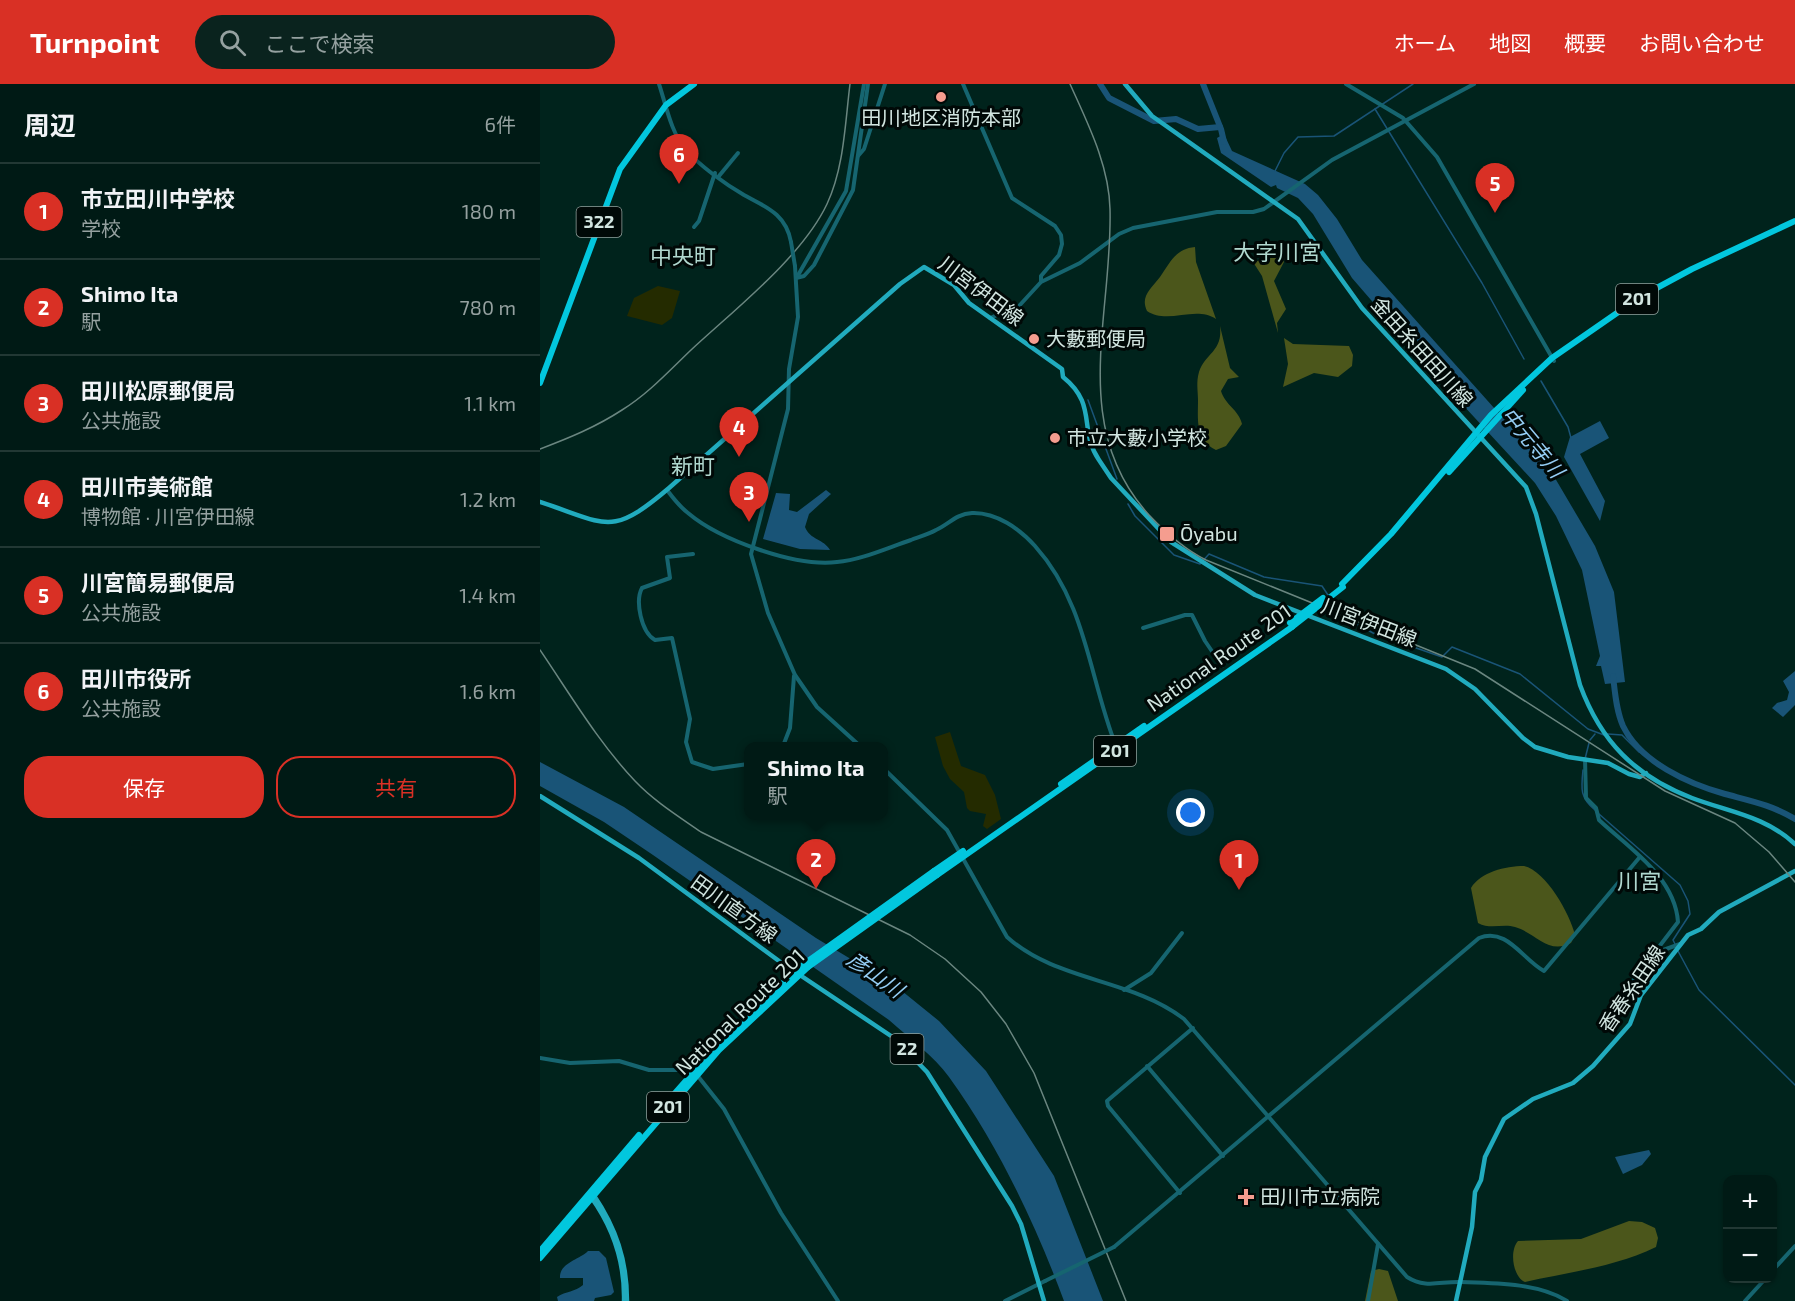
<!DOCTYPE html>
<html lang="ja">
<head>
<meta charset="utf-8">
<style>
	:root { --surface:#001a15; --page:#0a231e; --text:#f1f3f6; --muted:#95a1a0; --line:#223834; --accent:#d93025 }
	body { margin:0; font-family:"Exo 2","Noto Sans JP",sans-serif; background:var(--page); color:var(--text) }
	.controls { position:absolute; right:18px; bottom:18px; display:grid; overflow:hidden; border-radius:12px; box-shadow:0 2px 4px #0004 }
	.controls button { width:54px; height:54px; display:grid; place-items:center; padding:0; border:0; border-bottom:2px solid var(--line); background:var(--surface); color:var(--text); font:30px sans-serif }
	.you { position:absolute; left:651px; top:729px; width:21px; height:21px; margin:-15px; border:4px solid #fff; border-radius:50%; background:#1a73e8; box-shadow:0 0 0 9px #1a73e833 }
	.badge { display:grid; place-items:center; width:39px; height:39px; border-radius:50%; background:var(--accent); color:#fff; font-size:20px; font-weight:700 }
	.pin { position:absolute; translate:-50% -50px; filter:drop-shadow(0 2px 3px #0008) }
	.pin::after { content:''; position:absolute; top:32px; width:21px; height:18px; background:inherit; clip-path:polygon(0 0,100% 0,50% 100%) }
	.popup { position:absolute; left:204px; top:658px; width:144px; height:78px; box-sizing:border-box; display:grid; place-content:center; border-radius:12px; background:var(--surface); filter:drop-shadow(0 2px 4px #0005); font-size:20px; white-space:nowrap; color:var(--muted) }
	.popup b { font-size:22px; color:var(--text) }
	.popup::after { content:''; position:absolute; left:50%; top:100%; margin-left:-12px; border:12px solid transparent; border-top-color:var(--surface) }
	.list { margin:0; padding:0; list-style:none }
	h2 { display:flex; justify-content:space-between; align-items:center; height:78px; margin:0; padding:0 24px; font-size:26px }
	h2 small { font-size:20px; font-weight:400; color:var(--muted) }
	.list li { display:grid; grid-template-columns:39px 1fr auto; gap:18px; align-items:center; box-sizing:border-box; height:96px; padding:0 24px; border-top:2px solid var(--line) }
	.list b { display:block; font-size:22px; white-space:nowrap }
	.list p { margin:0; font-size:20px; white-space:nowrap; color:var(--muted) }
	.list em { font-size:20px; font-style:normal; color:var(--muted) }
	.actions { display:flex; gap:12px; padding:18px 24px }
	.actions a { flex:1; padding:14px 0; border:2px solid var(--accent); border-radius:24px; text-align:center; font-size:21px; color:var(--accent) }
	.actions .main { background:var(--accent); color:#fff }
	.icon { flex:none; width:33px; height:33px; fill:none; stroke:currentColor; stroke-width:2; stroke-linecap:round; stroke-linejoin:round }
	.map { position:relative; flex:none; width:1255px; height:1217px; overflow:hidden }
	header { display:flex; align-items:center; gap:36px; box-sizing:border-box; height:84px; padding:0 30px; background:var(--accent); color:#fff }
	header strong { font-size:28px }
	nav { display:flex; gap:33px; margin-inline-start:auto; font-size:21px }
	.search { width:420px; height:54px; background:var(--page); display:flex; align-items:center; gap:15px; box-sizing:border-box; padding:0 21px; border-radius:33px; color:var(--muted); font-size:22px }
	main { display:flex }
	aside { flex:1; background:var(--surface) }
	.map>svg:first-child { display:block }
	.green { fill:#242b00 }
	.forest { fill:#4b561b }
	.water { fill:#195477 }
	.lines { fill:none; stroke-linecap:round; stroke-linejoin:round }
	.stream { stroke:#195477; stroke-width:1.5 }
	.river { stroke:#195477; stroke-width:6 }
	.minor { stroke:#166570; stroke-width:4 }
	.major { stroke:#21abbe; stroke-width:4.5 }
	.highway { stroke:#02c7de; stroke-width:6 }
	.rail { stroke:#6a8680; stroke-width:1.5 }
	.minor-bridge { stroke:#166570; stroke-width:4 }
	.highway-bridge { stroke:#02c7de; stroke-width:6 }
	.poi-dot { fill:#f59d8f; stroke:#000907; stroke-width:2 }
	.labels { text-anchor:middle; stroke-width:6; stroke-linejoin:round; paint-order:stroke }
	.shield { fill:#000907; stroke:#92a39f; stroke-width:1.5 }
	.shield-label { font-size:18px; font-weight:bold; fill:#d1e5e0 }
	.poi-label { font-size:20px; fill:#d1e5e0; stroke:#000907; text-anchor:start }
	.street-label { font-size:20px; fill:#d1e5e0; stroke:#000907 }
	.water-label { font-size:21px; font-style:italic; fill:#94cdf4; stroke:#000907 }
	.quarter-label { font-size:22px; fill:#b0d8cf; stroke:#000907 }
</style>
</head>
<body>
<header>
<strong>Turnpoint</strong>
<div class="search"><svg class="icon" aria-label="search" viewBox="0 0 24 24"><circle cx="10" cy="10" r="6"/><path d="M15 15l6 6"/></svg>ここで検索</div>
<nav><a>ホーム</a><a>地図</a><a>概要</a><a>お問い合わせ</a></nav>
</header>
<main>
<aside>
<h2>周辺<small>6件</small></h2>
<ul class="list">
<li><span class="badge">1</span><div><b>市立田川中学校</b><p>学校</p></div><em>180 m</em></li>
<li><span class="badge">2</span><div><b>Shimo Ita</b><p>駅</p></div><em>780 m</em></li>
<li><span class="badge">3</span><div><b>田川松原郵便局</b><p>公共施設</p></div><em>1.1 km</em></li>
<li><span class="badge">4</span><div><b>田川市美術館</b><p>博物館 · 川宮伊田線</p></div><em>1.2 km</em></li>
<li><span class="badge">5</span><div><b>川宮簡易郵便局</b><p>公共施設</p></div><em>1.4 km</em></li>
<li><span class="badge">6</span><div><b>田川市役所</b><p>公共施設</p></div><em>1.6 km</em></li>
</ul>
<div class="actions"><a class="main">保存</a><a>共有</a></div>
</aside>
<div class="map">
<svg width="1255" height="1217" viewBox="0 0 1255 1217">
	<rect width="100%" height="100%" fill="#00231c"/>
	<g class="green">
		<path d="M118 202 140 207 132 234 122 241 87 232 94 214Z"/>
		<path d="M410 648 421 682 445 691 455 711 461 735 447 745 443 742 446 730 430 727 427 724 424 708 410 695 403 682 395 653Z"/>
	</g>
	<g class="forest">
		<path d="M655 163 656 178 676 235C655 221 628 241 607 227 600 212 611 205 620 193 630 179 635 165 655 163Z"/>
		<path d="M733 173H741L744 178 734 197 746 225 737 239 738 249 722 192 713 178Z"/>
		<path d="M680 242 690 284 699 293 688 295 681 307C685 321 699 326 702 340L686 362 676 366C655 356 658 336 658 316 658 307 656 298 659 288 665 269 683 268 680 242Z"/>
		<path d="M744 254 753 260 809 262 813 271 812 282 798 293 774 289 743 303 748 280Z"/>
		<path d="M984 782C1006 787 1030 830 1035 851L1031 859C1008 871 996 849 975 843 963 839 951 846 938 839L931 804C941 788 965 782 984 782Z"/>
		<path d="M1089 1137 1102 1138 1115 1144 1118 1154 1116 1163C1075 1183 1029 1188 985 1198 973 1193 969 1167 978 1157L1041 1155Z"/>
		<path d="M839 1185 848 1187 858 1217H825L831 1187Z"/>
	</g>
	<g class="water">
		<path d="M684 50 692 67 765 100 778 111 797 135 822 176 1012 389 1055 462 1074 508 1085 598 1065 600 1061 582H1056L1060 572 1042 486 1016 432 995 399 849 241 850 238 812 194 773 130 758 114 737 104 736 101 731 103 681 69 677 54Z"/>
		<path d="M1060 337 1069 354 1040 370 1065 417 1060 437 1024 373 1030 353Z"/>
		<path d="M286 406 291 410 269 430 265 443C270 456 284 455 290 466L260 465 223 455 236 409 250 410 249 426 257 428Z"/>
		<path d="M1255 587V621L1243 633 1232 624 1237 619 1247 616 1249 608 1243 597Z"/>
		<path d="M0 678 84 723 276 854 357 903 399 937 446 987 514 1092 563 1217H524C495 1139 458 1061 409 993 394 972 369 954 349 936L113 771 64 738 0 702Z"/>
		<path d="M1109 1066 1111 1070 1102 1081 1083 1090 1075 1073Z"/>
		<path d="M48 1167H59L66 1174 74 1208 71 1211 55 1214 54 1217H18L17 1213C26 1207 35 1208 43 1201V1194H20C19 1179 39 1176 48 1167Z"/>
	</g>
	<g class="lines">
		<g class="stream">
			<path d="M835 25 942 199 984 275"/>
			<path d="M735 87 744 69 758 53 794 52 873 0"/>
			<path d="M1001 297 1028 343 1031 354"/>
			<path d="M548 316 577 395"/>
			<path d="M588 420 595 432 634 471 660 480 669 470 724 493 782 502 788 511"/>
			<path d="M791 515 799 526 815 532V539L833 549 902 573 912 563 980 590 1048 645 1064 651"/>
			<path d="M1068 650 1082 651 1099 668 1109 672"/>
			<path d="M1050 656 1055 650"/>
			<path d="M1045 675 1049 659"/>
			<path d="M1043 686C1041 705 1040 714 1055 726"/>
			<path d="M1059 730 1140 801 1148 817 1150 830 1133 856 1135 860"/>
			<path d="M1138 867 1159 906 1255 1001"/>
		</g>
		<g class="river">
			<path d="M560 0 569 14 614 37 636 35 658 45 680 43"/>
			<path d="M663 0 681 45 684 58"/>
			<path d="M1073 592C1075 608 1076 626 1083 642 1100 678 1149 700 1185 710 1211 717 1232 721 1255 735"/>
		</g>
		<g class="minor">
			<path d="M119 0C126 21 131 48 145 65 160 82 185 100 204 111 226 123 246 130 251 158"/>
			<path d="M423 0 472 114 515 142 521 151 522 160 519 171 501 192V197"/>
			<path d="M806 0 863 34 897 73 1014 277"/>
			<path d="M318 72 324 65 345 0"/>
			<path d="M179 92 198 69"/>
			<path d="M154 143 159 137 175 89"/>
			<path d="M255 182 258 233 249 285 248 325 211 470 228 529 255 591 277 623 320 662"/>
			<path d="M257 193 306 107 324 0"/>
			<path d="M256 194 264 192 274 181 313 106 328 0"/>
			<path d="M450 234 479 222 501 198 540 179 579 150 593 144 677 128H713L724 125 792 76 934 0"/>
			<path d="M127 406C133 414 140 423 148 429 180 456 255 483 297 478 321 476 347 464 371 456 379 453 389 450 396 446 409 440 416 430 432 429 456 428 480 445 495 462 547 520 549 594 576 662"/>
			<path d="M153 470 127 473 130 494 102 504C95 517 101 548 115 556L132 554 150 635 146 658 152 678 173 685 208 680"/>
			<path d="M603 544 645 531H652L665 557 682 582"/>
			<path d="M243 662 250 644 254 592"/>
			<path d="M1045 675 1046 714 1056 724 1059 736C1089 764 1135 793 1138 838L1063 936"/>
			<path d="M344 685 407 746 467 853C517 898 591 894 644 935L867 1193C886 1205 901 1197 921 1198 954 1199 999 1199 1027 1217"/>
			<path d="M1115 869 1140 860"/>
			<path d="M584 906 611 889 642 849"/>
			<path d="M0 974 30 979 79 977 109 986H145L157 991 184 1025 241 1129 298 1217"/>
			<path d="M607 982 683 1072"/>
			<path d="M640 1109 568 1022 567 1017 653 944"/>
			<path d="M574 1163 939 854C967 843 982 875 1004 887L1099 774"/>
			<path d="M1232 1187 1255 1162"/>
			<path d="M465 1217 505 1197"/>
			<path d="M828 1217 838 1160"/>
			<path d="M1205 1217 1226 1194"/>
		</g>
		<g class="major">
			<path d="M585 0 612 32 758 135 822 224 986 403 996 430 1040 601C1061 658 1095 692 1152 714 1189 728 1225 732 1255 760"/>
			<path d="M0 418C68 440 70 454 129 404L360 200 384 183 414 201 429 219 522 285 523 293C558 321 538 345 559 376L571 394 631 458 715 511 906 585 935 605 983 654 995 663 1028 673 1068 679 1089 690 1100 693 1106 689"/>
			<path d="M0 712 99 774 239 877 354 954 387 988 472 1122 481 1140 504 1217"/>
			<path d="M53 1110C76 1144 87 1176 87 1217"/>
			<path d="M51 1113C74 1145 85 1178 84 1217"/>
			<path d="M916 1217 932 1143 935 1108 941 1096 945 1073 964 1035 993 1015 1033 999 1053 982 1090 940 1101 911 1148 851 1161 845 1179 828 1255 787"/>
		</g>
		<g class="highway">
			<path d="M0 299 80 85 126 21 154 0"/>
			<path d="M909 388 983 306"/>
			<path d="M802 500 851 450 951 331 1012 274 1100 213 1152 185 1255 137"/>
			<path d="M521 700 604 642"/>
			<path d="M394 787 423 767"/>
			<path d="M397 791 752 543"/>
			<path d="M251 893 264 880"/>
			<path d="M113 1034 174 965 243 899"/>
			<path d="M0 1167 99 1051"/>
			<path d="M0 1174 179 966 268 883"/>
		</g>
		<g class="rail">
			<path d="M530 0C548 40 569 81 570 125 573 231 528 342 609 431 626 449 644 465 666 476L935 585 1125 707 1195 739 1229 768 1255 798"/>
			<path d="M0 365C29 354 56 343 82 326 108 310 129 287 151 266 194 226 262 173 287 120 304 84 305 40 310 0"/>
			<path d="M0 566C30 610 58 658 95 697 114 717 138 732 161 748L370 851 405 875 441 908 466 940 494 989 586 1217"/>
		</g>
		<g class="minor-bridge">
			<path d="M251 158 255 182"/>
			<path d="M505 1197 574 1163"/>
		</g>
		<g class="highway-bridge">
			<path d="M750 539 783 514"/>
			<path d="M752 543 803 503"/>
			<path d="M264 880 394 787"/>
			<path d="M268 883 397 791"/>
		</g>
	</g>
	<g class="poi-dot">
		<circle cx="401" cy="13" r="6"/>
		<circle cx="494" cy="255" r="6"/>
		<circle cx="515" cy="354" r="6"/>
		<rect x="619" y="442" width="16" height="16" rx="3"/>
		<path d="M703 1104h6v6h6v6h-6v6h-6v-6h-6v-6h6z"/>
	</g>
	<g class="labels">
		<g class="shield">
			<rect x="36.5" y="123" width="45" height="30" rx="4.5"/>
			<rect x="1076" y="200" width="42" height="30" rx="4.5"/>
			<rect x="554" y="652" width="42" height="30" rx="4.5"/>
			<rect x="350.5" y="950" width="33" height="30" rx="4.5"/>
			<rect x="107" y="1008" width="42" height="30" rx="4.5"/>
		</g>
		<g class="shield-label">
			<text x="59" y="144">322</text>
			<text x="1097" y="221">201</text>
			<text x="575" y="673">201</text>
			<text x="367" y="971">22</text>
			<text x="128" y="1029">201</text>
		</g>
		<g class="poi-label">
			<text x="401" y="41" text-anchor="middle">田川地区消防本部</text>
			<text x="506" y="262">大藪郵便局</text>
			<text x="527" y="361">市立大藪小学校</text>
			<text x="640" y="457">Ōyabu</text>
			<text x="720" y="1120">田川市立病院</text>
		</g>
		<g class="street-label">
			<text transform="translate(441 207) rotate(37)" y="7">川宮伊田線</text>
			<text transform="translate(882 268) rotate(48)" y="7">金田糸田田川線</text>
			<text transform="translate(829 539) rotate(21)" y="7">川宮伊田線</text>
			<text transform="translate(679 574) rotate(-35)" y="7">National Route 201</text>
			<text transform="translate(194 825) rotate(36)" y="7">田川直方線</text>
			<text transform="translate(1092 905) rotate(-56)" y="7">香春糸田線</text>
			<text transform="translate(200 928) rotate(-44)" y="7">National Route 201</text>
		</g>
		<g class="water-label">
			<text transform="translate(992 359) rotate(50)" y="7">中元寺川</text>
			<text transform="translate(335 891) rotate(35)" y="7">彦山川</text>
		</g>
		<g class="quarter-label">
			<text x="737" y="176">大字川宮</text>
			<text x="143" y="180">中央町</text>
			<text x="153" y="390">新町</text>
			<text x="1099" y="805">川宮</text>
		</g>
	</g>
</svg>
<div class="controls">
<button>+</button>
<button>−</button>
</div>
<div class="you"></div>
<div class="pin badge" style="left:699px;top:806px">1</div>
<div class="pin badge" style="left:276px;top:805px">2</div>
<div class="popup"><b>Shimo Ita</b>駅</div>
<div class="pin badge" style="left:209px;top:438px">3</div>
<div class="pin badge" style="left:199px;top:373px">4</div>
<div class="pin badge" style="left:955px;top:129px">5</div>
<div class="pin badge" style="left:139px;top:100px">6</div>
</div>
</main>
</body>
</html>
